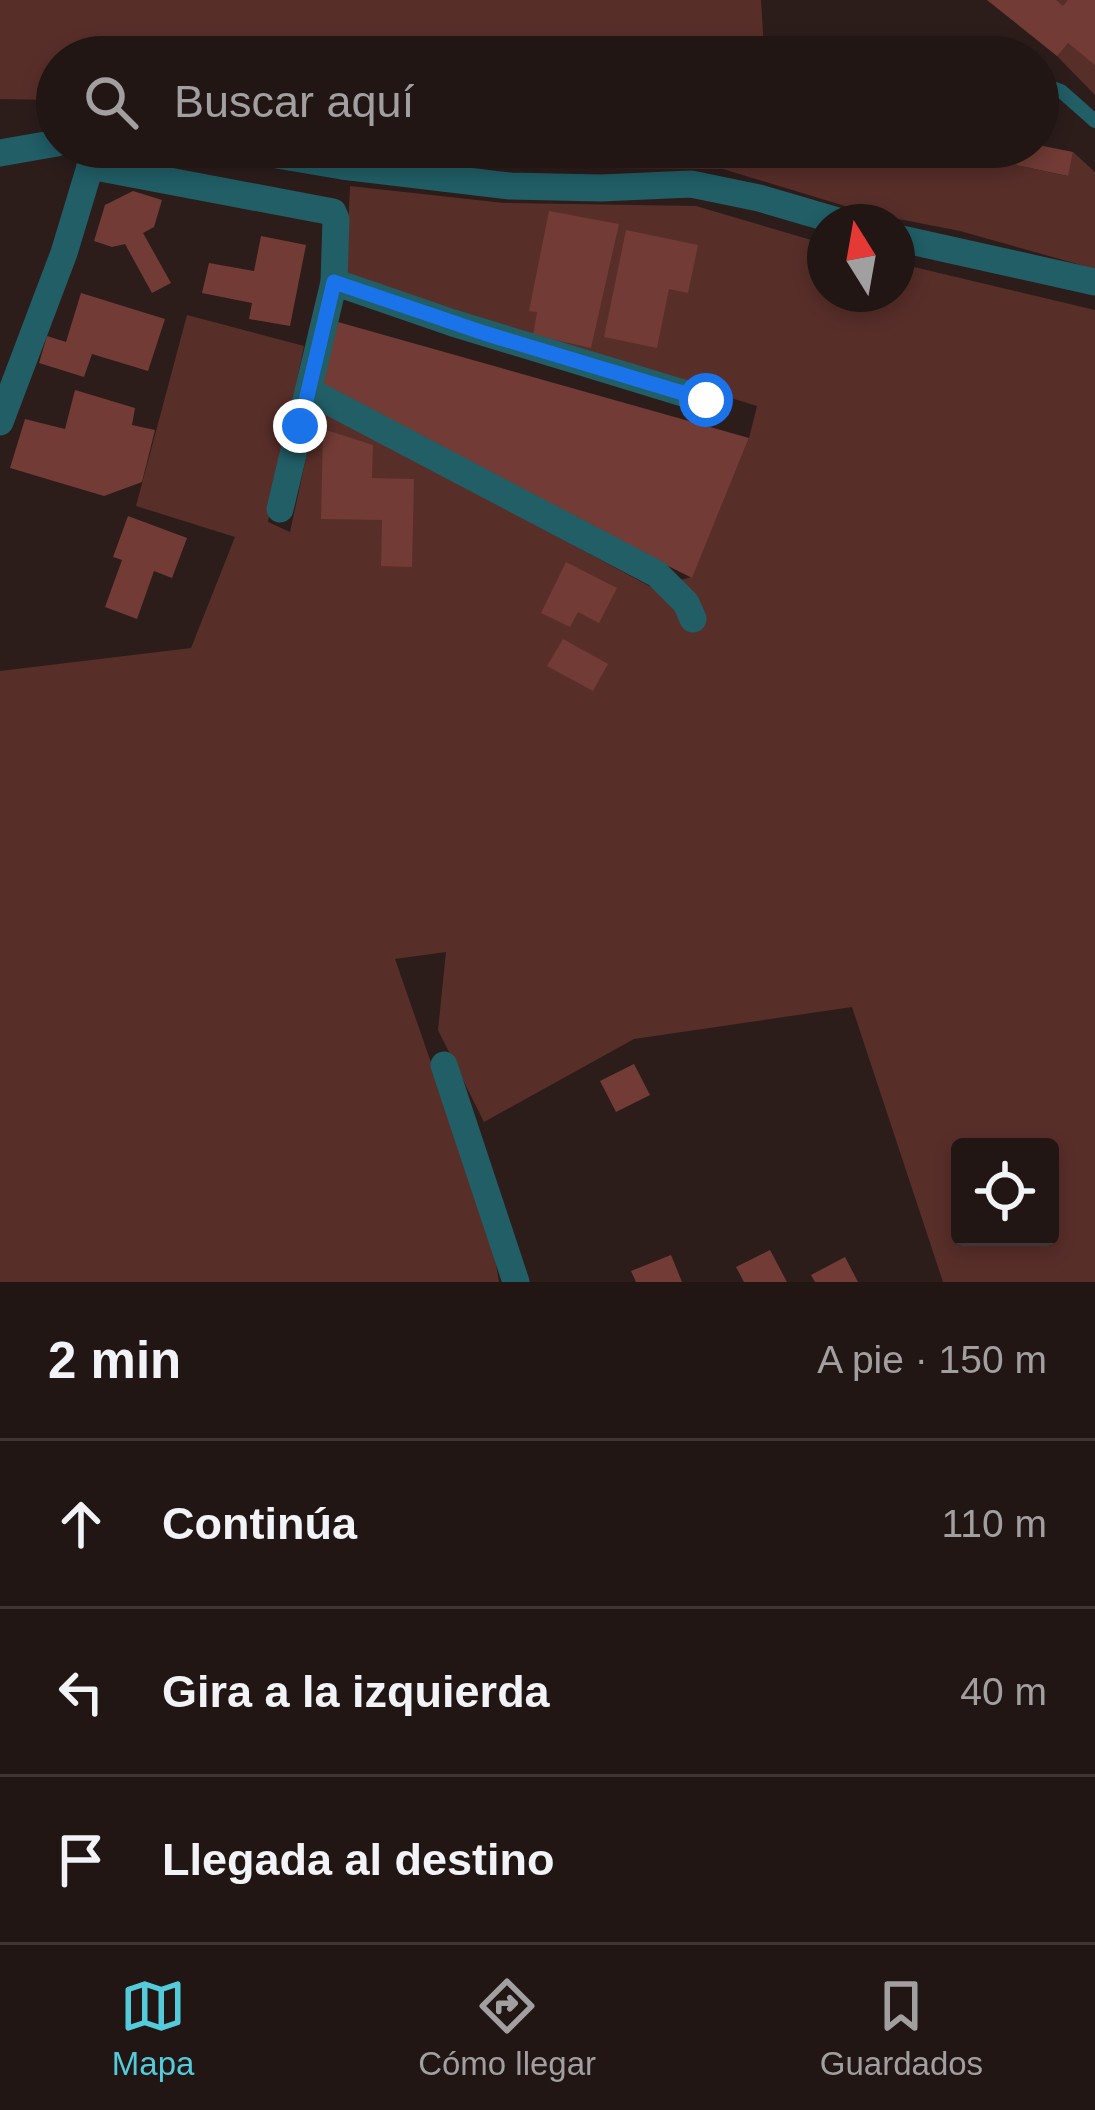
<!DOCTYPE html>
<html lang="es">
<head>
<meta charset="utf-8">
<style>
	:root { --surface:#211614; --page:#291f1d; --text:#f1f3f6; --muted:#a29fa0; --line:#3e3534; --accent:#53cbdb }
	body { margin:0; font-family:Arial,sans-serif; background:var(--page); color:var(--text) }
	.controls { position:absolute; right:36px; bottom:36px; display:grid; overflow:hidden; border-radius:12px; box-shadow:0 6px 18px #0003 }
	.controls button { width:108px; height:108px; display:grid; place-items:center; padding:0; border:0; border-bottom:3px solid var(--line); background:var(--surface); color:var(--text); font:60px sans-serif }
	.compass { position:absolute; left:807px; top:204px; width:108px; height:108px; border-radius:50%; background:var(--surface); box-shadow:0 6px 18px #0003; rotate:349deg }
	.stop { position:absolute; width:36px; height:36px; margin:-27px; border:9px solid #1a73e8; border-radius:50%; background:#fff }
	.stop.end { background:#1a73e8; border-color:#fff; box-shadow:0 3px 12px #0008 }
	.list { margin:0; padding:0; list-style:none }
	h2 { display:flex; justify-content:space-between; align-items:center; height:156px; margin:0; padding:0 48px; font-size:51px }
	h2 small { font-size:39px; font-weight:400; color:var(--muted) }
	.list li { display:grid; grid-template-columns:78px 1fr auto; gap:36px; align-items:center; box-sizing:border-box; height:168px; padding:0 48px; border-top:3px solid var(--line) }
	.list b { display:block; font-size:45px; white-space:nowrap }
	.list em { font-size:39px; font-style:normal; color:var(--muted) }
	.icon { flex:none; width:66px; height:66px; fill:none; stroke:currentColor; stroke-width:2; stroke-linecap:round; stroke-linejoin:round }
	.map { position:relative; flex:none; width:1095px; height:1282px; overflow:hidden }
	.search { position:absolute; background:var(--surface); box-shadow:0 6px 18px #0003; left:36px; right:36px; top:36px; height:132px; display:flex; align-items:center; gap:30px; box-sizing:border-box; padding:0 42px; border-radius:66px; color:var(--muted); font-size:45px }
	.sheet { height:660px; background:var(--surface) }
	nav { display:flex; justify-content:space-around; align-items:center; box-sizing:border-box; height:168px; border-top:3px solid var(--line); background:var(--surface); font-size:33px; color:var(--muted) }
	nav a { display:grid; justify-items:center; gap:6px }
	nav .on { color:var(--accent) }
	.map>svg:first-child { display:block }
	.green { fill:#582e29; fill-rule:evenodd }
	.building { fill:#723b35 }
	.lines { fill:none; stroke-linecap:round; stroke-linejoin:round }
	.lane { stroke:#215e66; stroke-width:14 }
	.street { stroke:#215e66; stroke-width:27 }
	.route { stroke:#1a73e8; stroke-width:15 }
</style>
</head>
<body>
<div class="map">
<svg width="1095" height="1282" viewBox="0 0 1095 1282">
	<rect width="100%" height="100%" fill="#2c1d1b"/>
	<g class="green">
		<path d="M0 0H761L764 49 773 57H57V100L0 99Z"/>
		<path d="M990 0H1095V95L1057 56Z"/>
		<path d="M351 147H1020L1016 165 1067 176 1073 152 1095 172V269L960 231 868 213 723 169 493 167Z"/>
		<path d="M350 186 504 203 696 206 825 244V294H897V263L1095 310V1282H943L852 1007 634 1039 484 1122 438 1030 446 952 395 959 491 1235 499 1282H0V671L191 648 235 537 136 506 187 315 304 346 268 522 290 532 317 407 651 587 692 577 749 438 757 406 346 279ZM960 1147H1050V1237H960Z"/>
	</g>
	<g class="building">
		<path d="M987 0H1056L1063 6 1068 0H1095V65L1068 43 1057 56Z"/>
		<path d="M1038 145 1073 152 1068 176 1016 165 1020 147Z"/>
		<path d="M133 191 162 200 154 227 143 233 171 283 152 293 125 244 112 247 94 241 105 205Z"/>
		<path d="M549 211 619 224 591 348 533 335 537 312 529 311Z"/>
		<path d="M626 230 698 245 688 293 669 289 657 348 604 337Z"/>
		<path d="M261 236 306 245 290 326 249 319 252 303 202 293 209 263 254 271Z"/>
		<path d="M81 293 165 319 148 371 92 354 84 377 39 363 47 336 66 342Z"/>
		<path d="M338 322 749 438 692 578 396 429 320 386Z"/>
		<path d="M75 390 135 408 132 425 155 430 142 482 104 496 10 468 25 419 65 429Z"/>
		<path d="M323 429 373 445 372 478 414 479 412 567 381 566 382 520 321 519Z"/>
		<path d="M128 516 187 538 172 578 154 571 137 619 105 607 122 560 113 557Z"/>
		<path d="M566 562 617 588 599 623 578 612 570 627 541 613Z"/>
		<path d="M563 639 608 664 593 691 547 666Z"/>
		<path d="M634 1064 650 1095 616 1112 600 1081Z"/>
		<path d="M770 1250 787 1282H744L736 1267Z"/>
		<path d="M671 1255 682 1282H636L631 1271Z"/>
		<path d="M845 1257 858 1282H815L811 1275Z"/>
	</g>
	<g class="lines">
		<g class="lane">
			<path d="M961 46 980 57"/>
			<path d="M1038 83 1061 91 1095 121"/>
		</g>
		<g class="street">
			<path d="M231 147 342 166 510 186 601 188 691 184 759 198 841 222"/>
			<path d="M0 153 57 143"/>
			<path d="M90 166 333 212 336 219 334 282 280 509"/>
			<path d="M897 238 1095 282"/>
			<path d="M334 282 453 323 706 400"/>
			<path d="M309 391 657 574 686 603 693 619"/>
			<path d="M0 422 64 253 96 147"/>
			<path d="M444 1065 516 1282"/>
		</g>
	</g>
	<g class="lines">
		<path class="route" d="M300 426 334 282 484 333 706 400"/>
	</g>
</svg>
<div class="controls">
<button><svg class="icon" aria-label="locate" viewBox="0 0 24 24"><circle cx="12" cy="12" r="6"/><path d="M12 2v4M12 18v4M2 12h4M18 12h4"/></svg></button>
</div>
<svg class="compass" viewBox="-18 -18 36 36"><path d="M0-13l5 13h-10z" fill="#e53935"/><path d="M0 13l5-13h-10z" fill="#a29fa0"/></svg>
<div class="stop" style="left:706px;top:400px"></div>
<div class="stop end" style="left:300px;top:426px"></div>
<div class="search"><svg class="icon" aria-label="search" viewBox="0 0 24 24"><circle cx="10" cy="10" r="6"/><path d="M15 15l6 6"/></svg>Buscar aquí</div>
</div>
<section class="sheet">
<h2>2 min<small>A pie · 150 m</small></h2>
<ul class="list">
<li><svg class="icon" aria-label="ahead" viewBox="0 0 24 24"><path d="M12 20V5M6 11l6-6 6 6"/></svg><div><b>Continúa</b></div><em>110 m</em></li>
<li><svg class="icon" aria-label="left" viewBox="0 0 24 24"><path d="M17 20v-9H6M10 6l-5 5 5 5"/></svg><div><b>Gira a la izquierda</b></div><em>40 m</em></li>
<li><svg class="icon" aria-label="arrive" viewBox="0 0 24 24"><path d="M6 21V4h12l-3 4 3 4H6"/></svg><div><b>Llegada al destino</b></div></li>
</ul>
</section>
<nav>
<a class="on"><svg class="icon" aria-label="map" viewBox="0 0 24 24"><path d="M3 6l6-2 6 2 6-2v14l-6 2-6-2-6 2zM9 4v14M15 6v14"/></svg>Mapa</a>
<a><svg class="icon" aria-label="directions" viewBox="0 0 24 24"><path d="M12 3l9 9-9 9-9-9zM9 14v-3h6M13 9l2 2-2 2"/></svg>Cómo llegar</a>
<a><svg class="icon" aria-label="saved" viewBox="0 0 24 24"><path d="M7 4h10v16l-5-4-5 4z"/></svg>Guardados</a>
</nav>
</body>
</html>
